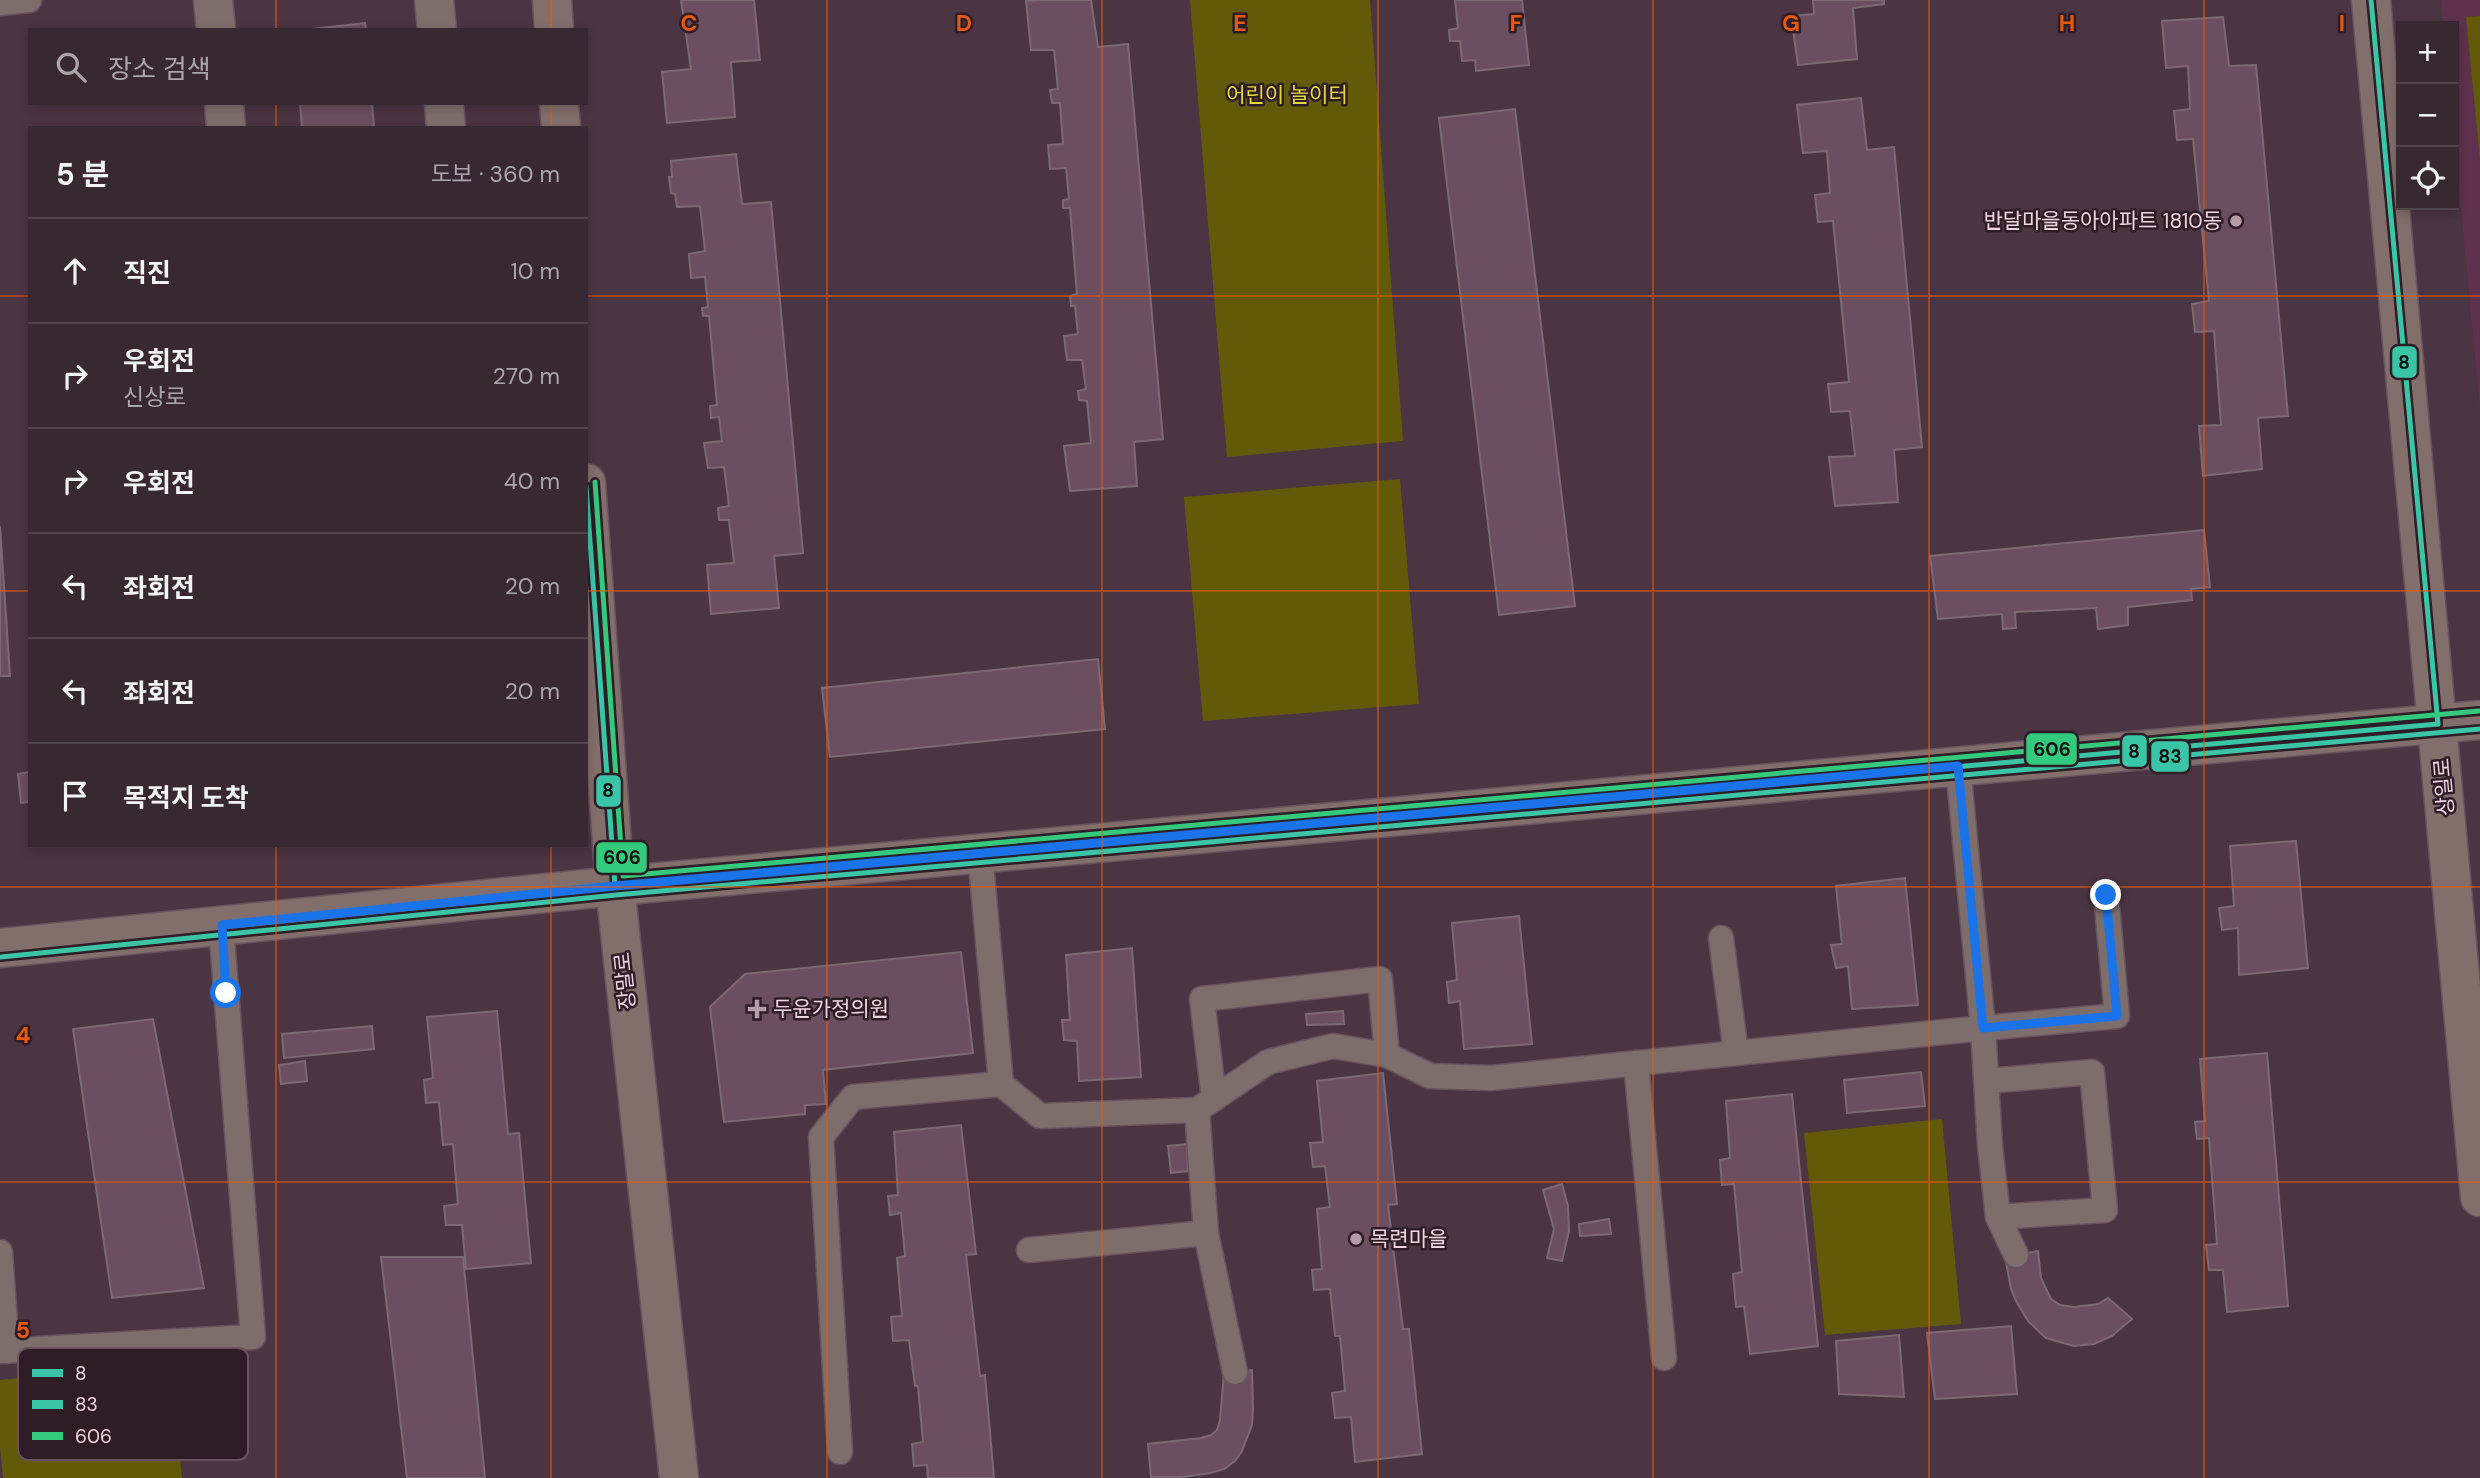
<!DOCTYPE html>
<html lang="ko">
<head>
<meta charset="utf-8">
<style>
	:root { --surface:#382832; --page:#3f303a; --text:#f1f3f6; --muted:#aba6ac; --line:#52444d }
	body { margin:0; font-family:"DM Sans","Noto Sans KR",sans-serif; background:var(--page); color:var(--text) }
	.controls { position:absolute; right:21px; top:21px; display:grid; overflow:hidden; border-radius:0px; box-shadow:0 4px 10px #0003 }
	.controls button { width:63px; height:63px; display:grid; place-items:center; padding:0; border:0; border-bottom:2px solid var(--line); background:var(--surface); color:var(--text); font:35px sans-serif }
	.stop { position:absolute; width:21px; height:21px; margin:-16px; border:5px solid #1a73e8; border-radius:50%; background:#fff }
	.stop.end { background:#1a73e8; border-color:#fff; box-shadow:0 2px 7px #0008 }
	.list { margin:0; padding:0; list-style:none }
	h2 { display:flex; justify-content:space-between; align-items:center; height:91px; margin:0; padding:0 28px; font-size:30px }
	h2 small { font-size:23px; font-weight:400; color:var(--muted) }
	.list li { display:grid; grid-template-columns:46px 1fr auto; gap:21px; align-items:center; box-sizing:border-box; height:105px; padding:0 28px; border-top:2px solid var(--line) }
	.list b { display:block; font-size:26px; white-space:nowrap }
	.list p { margin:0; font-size:23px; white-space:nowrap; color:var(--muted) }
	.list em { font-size:23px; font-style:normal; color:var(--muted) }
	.icon { flex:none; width:38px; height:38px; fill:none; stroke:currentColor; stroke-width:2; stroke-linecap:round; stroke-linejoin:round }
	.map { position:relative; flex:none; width:2480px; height:1478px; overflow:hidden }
	.search { position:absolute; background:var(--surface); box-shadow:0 4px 10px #0003; left:28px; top:28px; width:560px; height:77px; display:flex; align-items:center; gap:18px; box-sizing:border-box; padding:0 24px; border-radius:0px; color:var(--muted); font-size:26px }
	.panel { position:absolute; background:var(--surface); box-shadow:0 4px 10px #0003; left:28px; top:126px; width:560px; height:721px; border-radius:0px }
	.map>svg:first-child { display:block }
	.built { fill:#5e324c }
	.park { fill:#625a09 }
	.building { fill:#6b4f60; stroke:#7c6974; stroke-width:2 }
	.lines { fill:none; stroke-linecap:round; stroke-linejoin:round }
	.lane-casing { stroke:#67535e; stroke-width:27 }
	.street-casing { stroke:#67535e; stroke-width:41 }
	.secondary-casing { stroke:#67535e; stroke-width:41 }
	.lane { stroke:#7e6e6b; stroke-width:24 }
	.street { stroke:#7e6e6b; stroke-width:38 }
	.secondary { stroke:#826f6c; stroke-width:38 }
	.bus-1-casing { stroke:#2e1c26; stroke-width:10 }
	.bus-2-casing { stroke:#2e1c26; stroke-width:10 }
	.bus-3-casing { stroke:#2e1c26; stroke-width:10 }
	.bus-1 { stroke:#3ac6a6; stroke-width:5 }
	.bus-2 { stroke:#3ac6a6; stroke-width:5 }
	.bus-3 { stroke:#33ca7d; stroke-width:5 }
	.route { stroke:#1a73e8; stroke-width:9 }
	.grid { fill:none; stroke:#e8590c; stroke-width:2; stroke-opacity:0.55 }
	.poi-dot { fill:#b59ca9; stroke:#2e1c26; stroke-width:2.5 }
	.labels { text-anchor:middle; stroke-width:5; stroke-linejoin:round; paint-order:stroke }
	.park-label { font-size:21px; fill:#e4d83e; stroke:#2e1c26 }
	.poi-label { font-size:21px; fill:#eed4e1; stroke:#2e1c26; text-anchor:start }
	.street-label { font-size:21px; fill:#eed4e1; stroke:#2e1c26 }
	.key { fill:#2e1c26; stroke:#68535e; stroke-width:2 }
	.key-label { font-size:19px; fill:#eed4e1 }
	.grid-label { font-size:23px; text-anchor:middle; font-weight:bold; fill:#e8590c; stroke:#2e1c26; stroke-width:5; stroke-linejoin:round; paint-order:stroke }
	.line-badge { stroke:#2e1c26; stroke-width:2.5 }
	.pale-badge-label { font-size:19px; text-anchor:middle; font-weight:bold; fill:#111 }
</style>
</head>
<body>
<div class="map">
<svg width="2480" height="1478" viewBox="0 0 2480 1478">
	<rect width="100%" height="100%" fill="#4b3542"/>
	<path class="built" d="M2441 0H2480V409L2454 134V26H2443Z"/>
	<g class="park">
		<path d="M1190 0H1370L1403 441 1227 457Z"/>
		<path d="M2480 16V159L2466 17Z"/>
		<path d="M1400 479 1419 704 1203 721 1184 497Z"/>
		<path d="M1942 1119 1961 1324 1825 1335 1804 1133Z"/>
		<path d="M170 1364 182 1478H3L0 1447V1380Z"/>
	</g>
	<g class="building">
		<path d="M681 0H754L760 60 731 62 735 117 667 123 662 72 691 69Z"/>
		<path d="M1039 0H1091L1098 47 1128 44 1163 439 1134 442 1137 486 1070 491 1064 446 1091 443 1087 401 1079 400 1078 391 1086 389 1082 360H1067L1064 336 1078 334 1075 306H1071L1070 296 1077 294 1070 208H1063V200L1069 199 1066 168 1050 169 1048 145 1063 144 1060 103H1052L1050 90 1058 89 1054 50H1031L1026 1Z"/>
		<path d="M1455 0H1522L1529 65 1476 71 1475 60 1462 61 1460 41H1450L1449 30 1458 28Z"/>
		<path d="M1813 0H1884V4L1853 8 1857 59 1798 65 1791 16 1814 14Z"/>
		<path d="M2223 17 2229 66 2256 65 2288 416 2258 418 2262 469 2203 476 2199 426 2221 425 2214 331 2195 332 2192 304 2209 301 2193 139 2177 140 2174 111 2190 109 2188 66 2166 68 2162 21Z"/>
		<path d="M365 23 366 30H303Z"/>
		<path d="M1861 98 1867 150 1894 147 1922 447 1894 450 1898 502 1835 506 1829 457 1855 456 1850 411 1831 412 1828 384 1849 382 1833 221 1818 222 1815 195 1830 193 1827 151 1803 153 1797 105Z"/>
		<path d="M300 103H372L374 128H302Z"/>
		<path d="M1515 109 1575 606 1499 615 1439 118Z"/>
		<path d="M736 154 742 204 771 202 803 553 774 556 779 608 711 614 707 565 734 563 729 520H719L718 508 729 506 724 467 708 468 704 443 722 441 719 417 711 418 710 406 717 405 709 316H703L702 308 708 307 705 277 691 278 689 254 705 251 700 206 677 207 675 194 671 193 669 177H672L671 161Z"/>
		<path d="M0 526 10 676H0Z"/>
		<path d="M2204 530 2210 587 2191 589 2192 600 2128 607V625L2098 629 2096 608 2015 612 2016 628 2003 629 2002 614 1938 619 1930 556Z"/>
		<path d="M1098 659 1105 729 830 757 822 688Z"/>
		<path d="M30 772V805L29 802 21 803 18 774Z"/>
		<path d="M2296 841 2308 968 2239 975 2238 928 2222 930 2219 908 2234 906 2230 846Z"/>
		<path d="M1905 878 1918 1005 1852 1009 1848 966 1836 968 1831 945 1842 944 1836 886Z"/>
		<path d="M1519 916 1532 1044 1464 1049 1460 1001 1449 1003 1447 982 1457 980 1452 923Z"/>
		<path d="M1132 948 1141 1077 1079 1081 1077 1041 1064 1040 1062 1020H1070L1066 955Z"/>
		<path d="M961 952 973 1053 823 1070 826 1104 805 1105V1114L724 1122 710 1007 745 974Z"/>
		<path d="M497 1011 508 1134 519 1133 531 1263 466 1269 462 1225H446L444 1206 458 1204 453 1144 443 1145 439 1102 426 1103 424 1080 433 1078 427 1017Z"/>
		<path d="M1343 1011 1344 1024 1307 1025 1306 1014Z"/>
		<path d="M153 1019 204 1288 112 1298 73 1029Z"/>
		<path d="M372 1026 374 1049 284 1058 282 1034Z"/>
		<path d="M2267 1053 2288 1306 2227 1312 2223 1270H2209L2206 1245 2217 1244 2209 1138 2197 1139 2195 1122 2205 1121 2200 1059Z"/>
		<path d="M305 1061 307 1081 281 1084 279 1065Z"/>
		<path d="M1921 1072 1925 1106 1847 1113 1844 1080Z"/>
		<path d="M1383 1073 1397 1204 1388 1205 1403 1329H1409L1422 1454 1355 1462 1351 1417 1335 1418 1332 1393 1345 1391 1340 1336H1335L1330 1289 1314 1290 1312 1270 1322 1269 1317 1209 1330 1207 1325 1166 1313 1167 1310 1143 1323 1142 1317 1081Z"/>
		<path d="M1792 1094 1818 1346 1750 1354 1744 1306 1736 1307 1733 1274 1742 1272 1734 1184 1722 1185 1720 1160 1730 1158 1726 1101Z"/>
		<path d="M961 1125 976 1254 966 1255 980 1376 985 1375 994 1478H928L927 1465 914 1466 912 1444 923 1442 918 1386H915L909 1340 893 1341 891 1317 902 1316 897 1258 905 1256 901 1213 890 1215 888 1196 898 1195 894 1132Z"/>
		<path d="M1187 1144 1188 1171 1171 1173 1168 1146Z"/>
		<path d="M1562 1184 1568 1206 1569 1231 1562 1261 1547 1258 1554 1229 1543 1190Z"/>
		<path d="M1609 1219 1611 1234 1580 1236 1579 1224Z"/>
		<path d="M2038 1251 2041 1278 2051 1299 2060 1305 2074 1307 2098 1304 2108 1298 2132 1319 2112 1336 2094 1344 2074 1346 2046 1338 2028 1321 2016 1301 2011 1289 2005 1257Z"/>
		<path d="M381 1257H463L485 1478H407Z"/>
		<path d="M2011 1326 2017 1394 1935 1399 1927 1333Z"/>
		<path d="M1899 1335 1904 1397 1839 1394 1836 1341Z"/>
		<path d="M1252 1370 1253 1408 1252 1425 1242 1451 1235 1461 1224 1469 1210 1473 1183 1477H1151L1148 1444 1201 1438 1211 1435 1217 1430 1220 1420 1224 1373Z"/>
	</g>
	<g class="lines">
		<defs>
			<g id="lane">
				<path d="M0 3 29 0"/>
				<path d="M1721 938 1736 1053"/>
				<path d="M1636 1063 1664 1358"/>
				<path d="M1987 1081 2092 1072 2105 1210 1998 1217 1990 1146 1983 1028 2117 1016 2106 895"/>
				<path d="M1001 1084 1040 1116 1197 1110 1268 1062 1333 1046 1387 1055 1430 1076 1491 1078 1983 1028 1958 767"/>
				<path d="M1214 1099 1202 999 1380 979 1387 1055"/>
				<path d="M1197 1110 1206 1233 1235 1372"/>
				<path d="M1998 1217 2016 1255"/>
				<path d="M1029 1250 1206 1233"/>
				<path d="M0 1252 7 1351"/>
				<path d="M0 1351 253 1337 221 925"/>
				<path d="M840 1452 821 1137 853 1097 1001 1084 980 853"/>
			</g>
			<g id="street">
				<path d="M213 0 216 30"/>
				<path d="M434 0 437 30"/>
				<path d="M224 103 226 128"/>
				<path d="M444 103 446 128"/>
			</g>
			<g id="secondary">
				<path d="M552 0 554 30"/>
				<path d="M2371 0 2480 1197"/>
				<path d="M559 103 561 128"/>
				<path d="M586 483 615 886 679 1478"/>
				<path d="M0 948 615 886 2480 720"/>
			</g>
		</defs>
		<use href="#lane" class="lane-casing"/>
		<use href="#street" class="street-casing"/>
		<use href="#secondary" class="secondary-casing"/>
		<use href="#lane" class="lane"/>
		<use href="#street" class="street"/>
		<use href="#secondary" class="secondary"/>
		<defs>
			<g id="bus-1">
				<path d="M2371 0 2438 724"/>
				<path d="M586 486 615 886"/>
				<path d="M615 886 2438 724"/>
			</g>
			<path id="bus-2" d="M1 957 616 895 2480 729"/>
			<path id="bus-3" d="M595 482 623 876 2479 711"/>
		</defs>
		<use href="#bus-1" class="bus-1-casing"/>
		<use href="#bus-2" class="bus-2-casing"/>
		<use href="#bus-3" class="bus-3-casing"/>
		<use href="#bus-1" class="bus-1"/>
		<use href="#bus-2" class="bus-2"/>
		<use href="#bus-3" class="bus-3"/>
	</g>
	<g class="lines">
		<path class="route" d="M226 993 222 925 615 886 1958 766 1983 1028 2117 1016 2106 895"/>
	</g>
	<path class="grid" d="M276 0V30M551 0V30M827 0V1478M1102 0V1478M1378 0V1478M1653 0V1478M1929 0V1478M2204 0V1478M276 103V128M551 103V128M0 296H30M586 296H2480M0 591H30M586 591H2480M276 845V1478M551 845V1478M0 887H2480M0 1182H2480"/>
	<g class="poi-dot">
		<circle cx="2236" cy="221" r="7"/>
		<path d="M753.5 998.5h7v7h7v7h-7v7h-7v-7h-7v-7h7z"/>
		<circle cx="1356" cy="1239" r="7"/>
	</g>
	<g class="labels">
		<g class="park-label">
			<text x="1287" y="102">어린이 놀이터</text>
		</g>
		<g class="poi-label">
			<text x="2222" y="228" text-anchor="end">반달마을동아아파트 1810동</text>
			<text x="773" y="1016">두윤가정의원</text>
			<text x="1370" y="1246">목련마을</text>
		</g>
		<g class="street-label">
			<text transform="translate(2444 787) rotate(-95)" y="7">상일로</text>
			<text transform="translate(625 981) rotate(-96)" y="7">장말로</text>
		</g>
	</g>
	<rect x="18" y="1348" width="230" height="112" rx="10" class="key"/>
	<rect x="32" y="1369" width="31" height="8" fill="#3ac6a6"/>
	<rect x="32" y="1400" width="31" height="9" fill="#3ac6a6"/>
	<rect x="32" y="1432" width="31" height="8" fill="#33ca7d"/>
	<g class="key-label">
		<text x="75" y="1380">8</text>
		<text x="75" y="1411">83</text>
		<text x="75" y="1443">606</text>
	</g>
	<g class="grid-label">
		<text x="689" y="31">C</text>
		<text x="964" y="31">D</text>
		<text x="1240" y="31">E</text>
		<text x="1516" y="31">F</text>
		<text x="1791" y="31">G</text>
		<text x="2067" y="31">H</text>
		<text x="2342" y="31">I</text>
		<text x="23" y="1043">4</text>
		<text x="23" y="1338">5</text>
	</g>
	<g class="line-badge">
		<rect x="2391" y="345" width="27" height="34" rx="7" fill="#3ac6a6"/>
		<rect x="2025" y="732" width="53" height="34" rx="7" fill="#33ca7d"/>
		<rect x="2121" y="734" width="27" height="34" rx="7" fill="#3ac6a6"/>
		<rect x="2150" y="740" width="40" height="33" rx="7" fill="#3ac6a6"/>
		<rect x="595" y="774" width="27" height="34" rx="7" fill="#3ac6a6"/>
		<rect x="595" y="841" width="53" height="33" rx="7" fill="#33ca7d"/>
	</g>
	<g class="pale-badge-label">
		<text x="2404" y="369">8</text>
		<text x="2052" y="756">606</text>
		<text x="2134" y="758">8</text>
		<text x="2170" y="763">83</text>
		<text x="608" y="797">8</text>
		<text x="622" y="864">606</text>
	</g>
</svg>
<div class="controls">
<button>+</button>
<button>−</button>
<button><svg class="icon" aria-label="locate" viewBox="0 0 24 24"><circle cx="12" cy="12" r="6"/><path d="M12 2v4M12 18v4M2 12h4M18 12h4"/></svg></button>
</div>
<div class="stop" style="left:226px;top:993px"></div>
<div class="stop end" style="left:2106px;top:895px"></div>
<div class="search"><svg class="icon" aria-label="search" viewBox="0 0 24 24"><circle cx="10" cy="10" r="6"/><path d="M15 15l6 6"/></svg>장소 검색</div>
<section class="panel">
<h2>5 분<small>도보 · 360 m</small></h2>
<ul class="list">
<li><svg class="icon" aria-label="ahead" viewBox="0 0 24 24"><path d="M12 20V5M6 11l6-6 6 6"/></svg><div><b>직진</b></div><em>10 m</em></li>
<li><svg class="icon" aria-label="right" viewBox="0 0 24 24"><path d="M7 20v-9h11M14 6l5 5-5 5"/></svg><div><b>우회전</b><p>신상로</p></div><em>270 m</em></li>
<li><svg class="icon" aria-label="right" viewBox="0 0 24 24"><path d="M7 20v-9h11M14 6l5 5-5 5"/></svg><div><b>우회전</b></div><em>40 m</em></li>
<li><svg class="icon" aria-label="left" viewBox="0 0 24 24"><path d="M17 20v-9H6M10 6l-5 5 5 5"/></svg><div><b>좌회전</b></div><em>20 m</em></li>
<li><svg class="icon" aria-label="left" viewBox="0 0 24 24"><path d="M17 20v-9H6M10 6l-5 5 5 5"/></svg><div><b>좌회전</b></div><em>20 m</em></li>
<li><svg class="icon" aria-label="arrive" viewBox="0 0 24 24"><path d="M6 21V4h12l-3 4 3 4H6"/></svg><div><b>목적지 도착</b></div></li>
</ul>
</section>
</div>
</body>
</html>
